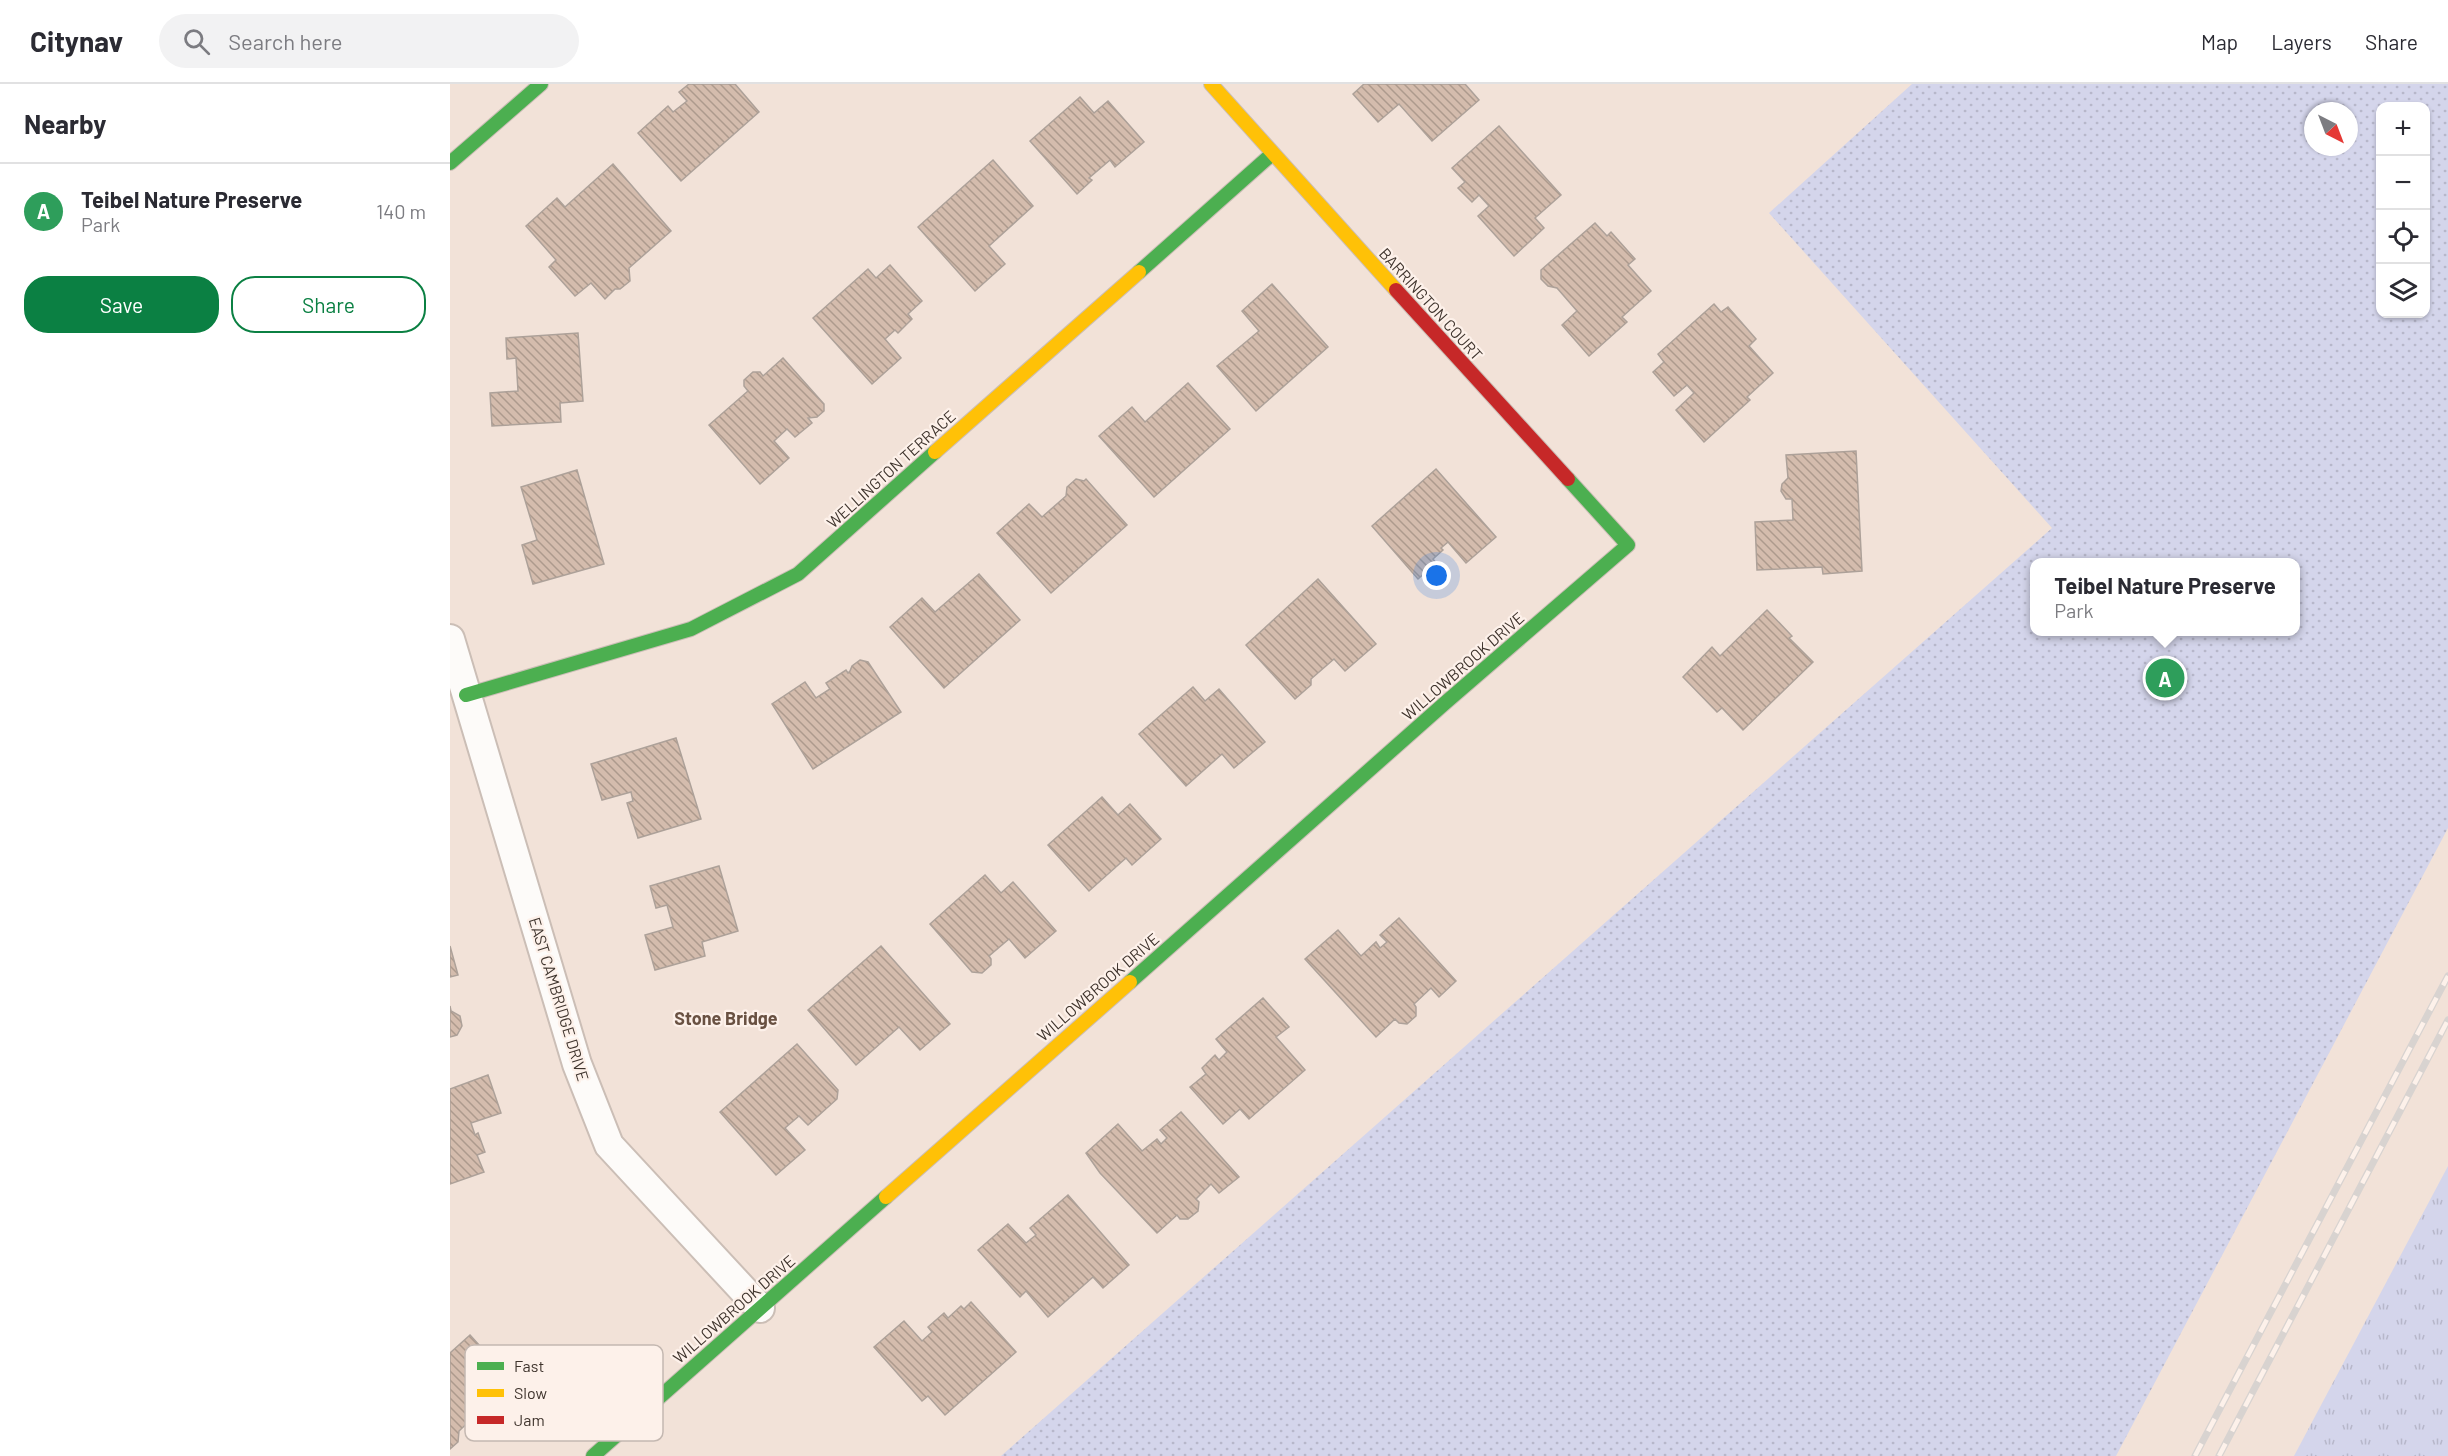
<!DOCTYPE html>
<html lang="en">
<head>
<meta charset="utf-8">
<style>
	:root { --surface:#fff; --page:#f2f2f3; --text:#2b2b33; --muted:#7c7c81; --line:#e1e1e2; --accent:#0b8043 }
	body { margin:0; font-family:Barlow,sans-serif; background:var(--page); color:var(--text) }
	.controls { position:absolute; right:18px; top:18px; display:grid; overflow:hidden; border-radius:12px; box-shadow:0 2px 4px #0004 }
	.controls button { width:54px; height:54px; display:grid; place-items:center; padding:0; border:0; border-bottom:2px solid var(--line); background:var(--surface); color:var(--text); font:30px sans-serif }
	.compass { position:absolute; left:1854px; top:18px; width:54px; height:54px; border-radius:50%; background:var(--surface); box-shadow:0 2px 4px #0004; rotate:138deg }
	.you { position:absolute; left:987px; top:492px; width:21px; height:21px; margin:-15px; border:4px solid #fff; border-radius:50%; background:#1a73e8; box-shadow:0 0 0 9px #1a73e833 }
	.badge { display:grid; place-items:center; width:39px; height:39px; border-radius:50%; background:var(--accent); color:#fff; font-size:20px; font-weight:700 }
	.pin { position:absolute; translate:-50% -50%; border:3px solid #fff; box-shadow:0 2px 6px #0006 }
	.popup { position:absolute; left:1580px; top:474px; width:270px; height:78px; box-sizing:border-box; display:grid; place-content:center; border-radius:12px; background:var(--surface); filter:drop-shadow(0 2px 4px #0005); font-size:20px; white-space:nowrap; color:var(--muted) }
	.popup b { font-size:22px; color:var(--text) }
	.popup::after { content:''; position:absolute; left:50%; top:100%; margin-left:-12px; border:12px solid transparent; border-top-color:var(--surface) }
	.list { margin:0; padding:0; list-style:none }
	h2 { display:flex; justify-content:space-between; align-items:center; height:78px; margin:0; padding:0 24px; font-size:26px }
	h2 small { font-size:20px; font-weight:400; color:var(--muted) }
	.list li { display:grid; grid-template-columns:39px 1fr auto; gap:18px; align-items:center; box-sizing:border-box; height:96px; padding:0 24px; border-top:2px solid var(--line) }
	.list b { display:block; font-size:22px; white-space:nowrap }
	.list p { margin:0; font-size:20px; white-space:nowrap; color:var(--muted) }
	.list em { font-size:20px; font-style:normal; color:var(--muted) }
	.actions { display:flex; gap:12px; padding:18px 24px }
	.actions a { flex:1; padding:14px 0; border:2px solid var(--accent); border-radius:24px; text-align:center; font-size:21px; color:var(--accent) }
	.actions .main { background:var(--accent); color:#fff }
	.icon { flex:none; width:33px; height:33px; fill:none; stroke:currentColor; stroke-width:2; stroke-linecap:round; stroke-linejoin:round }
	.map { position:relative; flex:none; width:1998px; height:1372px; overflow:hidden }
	header { display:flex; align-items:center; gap:36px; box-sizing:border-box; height:84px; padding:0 30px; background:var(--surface); border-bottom:2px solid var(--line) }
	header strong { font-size:28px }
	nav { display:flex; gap:33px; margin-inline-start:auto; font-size:21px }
	.search { width:420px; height:54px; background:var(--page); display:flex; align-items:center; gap:15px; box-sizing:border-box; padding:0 21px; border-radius:33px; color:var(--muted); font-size:22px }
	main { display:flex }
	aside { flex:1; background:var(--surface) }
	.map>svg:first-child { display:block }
	.grass { fill:url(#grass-tufts) }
	.park { fill:url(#park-dots); fill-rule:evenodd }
	.building { fill:url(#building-back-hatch); stroke:#ada199; stroke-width:1.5 }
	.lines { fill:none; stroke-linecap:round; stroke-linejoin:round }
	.street-casing { stroke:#cbbeb6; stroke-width:32 }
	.fast-casing { stroke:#cbbeb6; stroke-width:16 }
	.slow-casing { stroke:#cbbeb6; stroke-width:16 }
	.jam-casing { stroke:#cbbeb6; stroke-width:16 }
	.street { stroke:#fdfbf9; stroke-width:28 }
	.fast { stroke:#4caf50; stroke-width:14 }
	.slow { stroke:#ffc107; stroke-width:14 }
	.jam { stroke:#c62828; stroke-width:14 }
	.rail-casing { stroke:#d8d3d0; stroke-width:7 }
	.rail { stroke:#fdf1ea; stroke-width:4.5; stroke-dasharray:14; stroke-linecap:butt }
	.labels { text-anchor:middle; stroke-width:4.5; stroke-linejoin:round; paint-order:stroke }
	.street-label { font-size:16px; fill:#3f342d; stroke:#fdf1ea }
	.neighbourhood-label { font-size:18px; font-weight:bold; fill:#695142; stroke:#fdf1ea }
	.key { fill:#fdf1ea; stroke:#c4b8b1; stroke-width:1.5 }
	.key-label { font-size:16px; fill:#3f342d }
</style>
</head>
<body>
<header>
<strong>Citynav</strong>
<div class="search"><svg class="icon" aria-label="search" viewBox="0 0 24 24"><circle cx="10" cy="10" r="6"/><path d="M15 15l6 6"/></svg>Search here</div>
<nav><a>Map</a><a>Layers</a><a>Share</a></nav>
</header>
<main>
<aside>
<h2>Nearby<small></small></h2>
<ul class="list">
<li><span class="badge" style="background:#2e9e5b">A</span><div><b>Teibel Nature Preserve</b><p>Park</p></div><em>140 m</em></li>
</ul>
<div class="actions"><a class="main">Save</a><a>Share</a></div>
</aside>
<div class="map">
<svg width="1998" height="1372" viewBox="0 0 1998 1372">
	<defs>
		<pattern id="grass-tufts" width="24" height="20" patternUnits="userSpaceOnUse" patternTransform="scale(1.5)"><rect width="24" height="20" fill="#d4d5eb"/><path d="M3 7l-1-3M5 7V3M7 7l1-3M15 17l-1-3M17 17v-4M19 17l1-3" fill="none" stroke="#b7b7ca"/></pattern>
		<pattern id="park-dots" width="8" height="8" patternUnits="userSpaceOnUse" patternTransform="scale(1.5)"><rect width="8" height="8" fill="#d4d5eb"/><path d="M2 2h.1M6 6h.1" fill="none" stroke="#b7b7ca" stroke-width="1.8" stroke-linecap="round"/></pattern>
		<pattern id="building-back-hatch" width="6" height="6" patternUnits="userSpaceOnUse" patternTransform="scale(1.5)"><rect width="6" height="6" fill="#d4bcad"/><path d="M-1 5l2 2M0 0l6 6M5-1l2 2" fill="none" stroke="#ad9a8d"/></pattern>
	</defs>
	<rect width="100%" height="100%" fill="#f2e2d8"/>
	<path class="grass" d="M1998 1082V1372H1844Z"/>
	<path class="park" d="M1462 0H1998V744L1666 1372H551L1602 444 1319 129ZM1930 22H1976V230H1930ZM1863 27H1899V63H1863ZM1584 478H1846V548H1584Z"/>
	<g class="building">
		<path d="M239 0H285L309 28 231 97 188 49 218 22 223 28 237 17 229 8Z"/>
		<path d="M914 0H1015L1029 16 982 57 949 20 928 38 903 10Z"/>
		<path d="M630 13 644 29 658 17 694 58 665 83 660 76 639 94 642 96 627 110 580 57Z"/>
		<path d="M1049 42 1111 111 1085 134 1094 144 1064 172 1028 132 1039 122 1029 111 1022 118 1008 104 1015 98 1002 84Z"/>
		<path d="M543 76 583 122 539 162 555 180 525 207 468 143Z"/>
		<path d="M163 80 221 147 179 184 180 197 170 205H165L155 215 141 199 125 212 99 183 106 176 76 142 107 114 115 123Z"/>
		<path d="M1145 139 1157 152 1161 148 1185 175 1178 181 1201 207 1172 233 1177 238 1139 272 1112 241 1127 227 1107 204 1098 202 1091 195V186Z"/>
		<path d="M440 181 472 217 458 230 462 235 448 249 445 246 435 255 451 274 422 300 363 234 418 185 426 194Z"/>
		<path d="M822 200 878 263 806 327 767 282 809 247 792 227Z"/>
		<path d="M1264 220 1271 228 1278 223 1306 255 1299 262 1323 289 1297 313 1300 316 1254 358 1226 326 1244 309 1237 301 1224 312 1203 288 1214 278 1208 270Z"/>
		<path d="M128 249 133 317 110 319 111 338 42 342 40 309 68 307 66 274 57 275 56 254Z"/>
		<path d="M333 274 374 320V327L367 333 358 334 362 339 345 353 337 345 324 357 339 374 310 400 259 341 298 307 294 302V296L303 288H310L313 292Z"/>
		<path d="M738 299 780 345 704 413 649 352 682 323 695 338Z"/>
		<path d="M1406 367 1412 487 1373 490 1372 483 1307 486 1305 438 1343 436 1342 415H1336L1331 407 1332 400 1338 394 1336 371Z"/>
		<path d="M986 385 1046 453 1016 479 998 458 991 464 993 466 983 475 986 479 968 495 922 442Z"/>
		<path d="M127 386 154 480 83 500 72 461 87 456 71 403Z"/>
		<path d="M626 395 634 397 636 395 677 441 601 509 547 449 579 420 592 433 616 412 617 403Z"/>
		<path d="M529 490 570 536 494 604 440 543 472 514 485 528Z"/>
		<path d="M868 495 926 560 895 587 884 575 861 595V601L845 615 796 561Z"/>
		<path d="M1317 526 1342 552 1339 554 1363 578 1293 646 1272 624 1267 628 1233 593 1262 563 1270 572Z"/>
		<path d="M410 576 418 578 451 628 363 685 322 620 355 598 366 614 380 605 376 599 396 586 398 589 400 587 402 582Z"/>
		<path d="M743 603 755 617 769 605 815 658 784 684 772 670 736 702 689 650Z"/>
		<path d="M226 654 251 735 188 754 177 719 183 717 181 708 152 716 141 680Z"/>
		<path d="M652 713 668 731 680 720 711 755 682 781 676 774 639 807 598 761Z"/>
		<path d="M269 782 288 847 252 858 255 872 205 886 195 851 223 843 217 821 206 824 200 802Z"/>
		<path d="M535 791 551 809 563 798 606 847 575 874 559 855 539 872 541 875V881L532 889 522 888 480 840Z"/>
		<path d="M949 834 1006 897 989 913 981 904 964 920 966 923V932L957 940 949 939 945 935 926 953 855 875 888 846 911 872 926 858 930 864 937 858 930 851Z"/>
		<path d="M0 862 8 891 0 893Z"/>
		<path d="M431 862 500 940 470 966 449 943 406 981 358 926Z"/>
		<path d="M813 914 839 943 826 953 855 986 799 1035 790 1025 773 1040 740 1003 756 990 752 984 765 971 769 976 777 968 766 955Z"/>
		<path d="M0 922 1 927 10 932 12 942 7 951 0 953Z"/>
		<path d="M347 960 388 1006 387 1015 358 1041 349 1032 335 1044 355 1066 326 1091 270 1028Z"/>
		<path d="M38 991 51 1029 21 1039 25 1051 28 1049 35 1068 27 1071 34 1088 0 1100V1005Z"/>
		<path d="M731 1028 789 1093 769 1109 761 1100 746 1115 749 1118 748 1127 738 1135H730L727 1131 707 1149 650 1089 636 1069 668 1040 692 1067 707 1055 711 1060 717 1054 710 1046Z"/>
		<path d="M618 1111 679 1181 653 1204 643 1193 598 1233 576 1207 570 1213 528 1166 558 1140 576 1159 586 1151 580 1144Z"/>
		<path d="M521 1218 566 1268 495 1331 478 1312 472 1317 424 1263 454 1237 472 1257 482 1248 478 1243 494 1229 498 1234 511 1222 514 1225Z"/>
		<path d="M20 1251 79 1316 47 1345 30 1327 9 1347 8 1358 0 1365V1269Z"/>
	</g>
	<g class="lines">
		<defs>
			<path id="street" d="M0 555 127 980 159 1061 310 1224"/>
			<g id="fast">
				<path d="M0 79 91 0"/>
				<path d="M689 188 822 70"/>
				<path d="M16 611 241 545 348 490 485 368"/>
				<path d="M680 898 995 619 1178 461 1118 395"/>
				<path d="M143 1372 436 1113"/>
			</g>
			<g id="slow">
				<path d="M761 0 946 206"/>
				<path d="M485 368 689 188"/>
				<path d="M436 1113 680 898"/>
			</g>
			<path id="jam" d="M946 206 1118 395"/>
		</defs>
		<use href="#street" class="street-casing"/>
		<use href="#fast" class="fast-casing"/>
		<use href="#slow" class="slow-casing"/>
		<use href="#jam" class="jam-casing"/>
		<use href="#street" class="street"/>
		<use href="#fast" class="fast"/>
		<use href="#slow" class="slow"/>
		<use href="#jam" class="jam"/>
		<defs>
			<g id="rail">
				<path d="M1745 1372 1998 892"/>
				<path d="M1769 1372 1998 936"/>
			</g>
		</defs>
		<use href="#rail" class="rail-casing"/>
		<use href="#rail" class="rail"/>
	</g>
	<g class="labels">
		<g class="street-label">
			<text transform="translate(981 220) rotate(48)" y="6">BARRINGTON COURT</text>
			<text transform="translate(441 385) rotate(-42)" y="6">WELLINGTON TERRACE</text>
			<text transform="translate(1013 582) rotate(-41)" y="6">WILLOWBROOK DRIVE</text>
			<text transform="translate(648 903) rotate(-41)" y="6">WILLOWBROOK DRIVE</text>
			<text transform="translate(109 915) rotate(73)" y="6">EAST CAMBRIDGE DRIVE</text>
			<text transform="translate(284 1225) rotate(-41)" y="6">WILLOWBROOK DRIVE</text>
		</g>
		<g class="neighbourhood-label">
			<text x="276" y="941">Stone Bridge</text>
		</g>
	</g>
	<rect x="15" y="1261" width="198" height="96" rx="9" class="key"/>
	<rect x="27" y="1278" width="27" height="8" fill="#4caf50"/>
	<rect x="27" y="1305" width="27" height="8" fill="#ffc107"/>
	<rect x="27" y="1332" width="27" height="8" fill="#c62828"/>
	<g class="key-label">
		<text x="64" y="1288">Fast</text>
		<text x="64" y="1315">Slow</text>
		<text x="64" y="1342">Jam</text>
	</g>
</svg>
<div class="controls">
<button>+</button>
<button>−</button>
<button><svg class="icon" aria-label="locate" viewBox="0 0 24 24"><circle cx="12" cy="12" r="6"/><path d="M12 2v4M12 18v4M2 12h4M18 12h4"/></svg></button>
<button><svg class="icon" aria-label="layers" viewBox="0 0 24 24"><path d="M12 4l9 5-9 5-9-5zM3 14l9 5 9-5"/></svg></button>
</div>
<svg class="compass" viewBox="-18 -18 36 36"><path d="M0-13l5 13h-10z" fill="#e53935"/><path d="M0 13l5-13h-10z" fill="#7c7c81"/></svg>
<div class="you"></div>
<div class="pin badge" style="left:1715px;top:594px;background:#2e9e5b">A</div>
<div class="popup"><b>Teibel Nature Preserve</b>Park</div>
</div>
</main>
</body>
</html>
